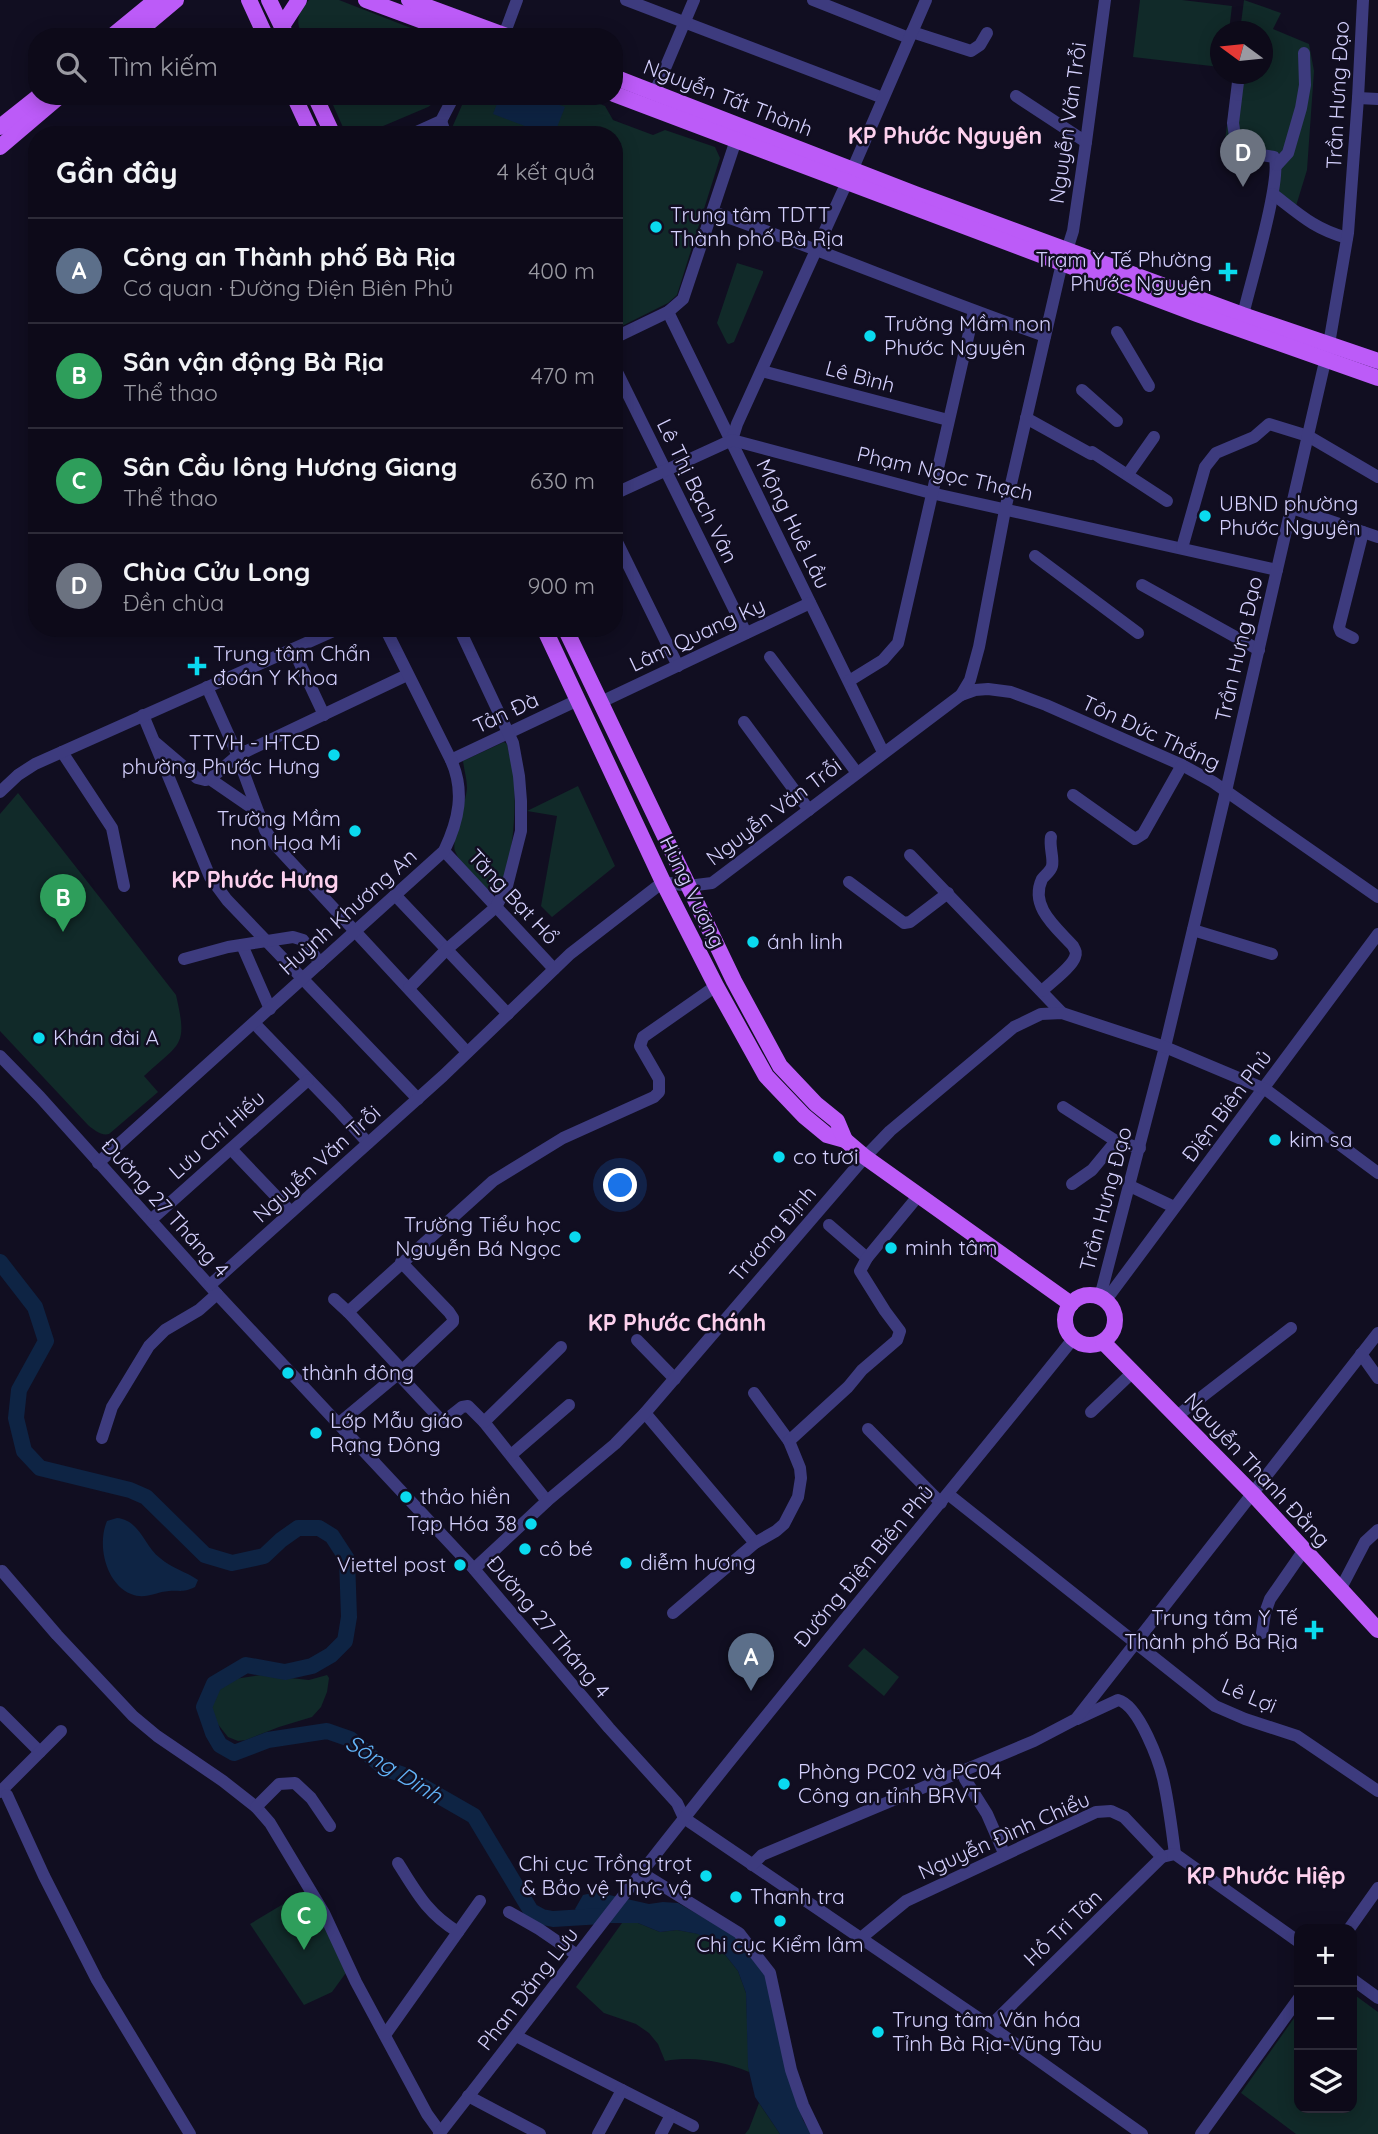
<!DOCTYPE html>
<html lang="vi">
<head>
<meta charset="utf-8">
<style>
	:root { --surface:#0d0a19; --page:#1b1826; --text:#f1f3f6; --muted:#9a9aa2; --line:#2d2b38; --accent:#0adaef }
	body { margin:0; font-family:Quicksand,sans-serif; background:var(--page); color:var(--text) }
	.controls { position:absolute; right:21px; bottom:21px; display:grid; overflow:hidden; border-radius:14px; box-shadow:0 4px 18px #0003 }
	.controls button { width:63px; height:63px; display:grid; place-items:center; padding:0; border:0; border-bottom:2px solid var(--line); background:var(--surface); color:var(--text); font:35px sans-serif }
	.compass { position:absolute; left:1210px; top:21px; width:63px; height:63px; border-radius:50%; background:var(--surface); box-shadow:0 4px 18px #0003; rotate:285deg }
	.you { position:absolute; left:621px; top:1186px; width:24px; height:24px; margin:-18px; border:5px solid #fff; border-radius:50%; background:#1a73e8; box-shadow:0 0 0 10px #1a73e833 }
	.badge { display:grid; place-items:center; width:46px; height:46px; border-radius:50%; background:var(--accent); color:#fff; font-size:23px; font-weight:700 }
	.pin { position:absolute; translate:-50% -58px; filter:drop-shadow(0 2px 4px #0008) }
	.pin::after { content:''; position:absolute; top:37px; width:24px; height:21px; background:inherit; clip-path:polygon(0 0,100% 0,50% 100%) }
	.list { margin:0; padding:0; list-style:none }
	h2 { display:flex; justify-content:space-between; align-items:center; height:91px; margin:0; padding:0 28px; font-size:30px }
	h2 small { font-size:23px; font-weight:400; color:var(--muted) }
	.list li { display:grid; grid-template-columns:46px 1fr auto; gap:21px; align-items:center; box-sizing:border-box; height:105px; padding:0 28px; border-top:2px solid var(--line) }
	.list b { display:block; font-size:26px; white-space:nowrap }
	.list p { margin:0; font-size:23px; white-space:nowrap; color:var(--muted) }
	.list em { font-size:23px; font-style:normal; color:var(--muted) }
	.icon { flex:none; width:38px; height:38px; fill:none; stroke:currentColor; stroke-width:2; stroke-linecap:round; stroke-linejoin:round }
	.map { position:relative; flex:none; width:1378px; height:2134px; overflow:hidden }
	.search { position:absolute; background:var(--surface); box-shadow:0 4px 18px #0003; left:28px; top:28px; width:595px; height:77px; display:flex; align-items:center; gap:18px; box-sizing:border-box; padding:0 24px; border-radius:28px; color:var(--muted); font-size:26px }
	.panel { position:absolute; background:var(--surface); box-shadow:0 4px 18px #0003; left:28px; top:126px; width:595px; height:511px; border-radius:28px }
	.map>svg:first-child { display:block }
	.green { fill:#112a29 }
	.water { fill:#0e2444 }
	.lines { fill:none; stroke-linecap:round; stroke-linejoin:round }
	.river { stroke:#0e2444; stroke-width:16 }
	.minor { stroke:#3d3b7e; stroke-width:12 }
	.major { stroke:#bc5bf8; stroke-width:16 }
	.poi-dot { fill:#0adaef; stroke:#110e21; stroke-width:2.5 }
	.labels { text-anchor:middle; stroke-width:5; stroke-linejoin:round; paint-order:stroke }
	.street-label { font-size:21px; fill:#d4d0fd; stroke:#110e21 }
	.poi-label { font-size:21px; fill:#d4d0fd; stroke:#110e21; text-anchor:start }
	.neighbourhood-label { font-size:23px; font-weight:bold; fill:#fdd1ee; stroke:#110e21 }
	.water-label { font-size:23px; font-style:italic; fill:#62b4f9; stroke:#110e21 }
</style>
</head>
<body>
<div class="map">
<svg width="1378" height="2134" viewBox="0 0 1378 2134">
	<rect width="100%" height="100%" fill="#110e21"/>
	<g class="green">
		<path d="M309 0H339L434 37H303C295 21 297 13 309 0Z"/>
		<path d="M1140 0H1182L1232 6 1229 31 1220 32V67L1133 57Z"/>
		<path d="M1244 0 1281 13 1273 29 1309 44 1314 71 1307 170 1296 206 1276 191 1284 154 1224 147 1234 74H1262V32L1240 31Z"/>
		<path d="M329 96H438L435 102 428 107 362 135 346 134Z"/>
		<path d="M466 96H580L605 106 613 120 653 135 665 130 715 147 720 158 677 295 668 303 614 330V135H453L451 130Z"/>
		<path d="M737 263 763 271V273L734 342 729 344 727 343 717 323Z"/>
		<path d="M504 742 507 744C509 755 513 766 514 777 516 800 515 881 492 891L487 889C476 878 461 866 455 851 451 842 466 803 467 788 467 779 464 770 463 761Z"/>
		<path d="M578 786 615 866 552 917 541 906 557 816 527 811Z"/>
		<path d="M18 793 176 995C188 1047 181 1042 144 1076L158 1092 109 1134C101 1136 94 1130 88 1125L0 1031V814Z"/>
		<path d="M864 1648 899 1677 884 1696 848 1666Z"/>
		<path d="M261 1675 309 1680 327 1675 329 1678 327 1692 321 1707 312 1717 279 1727 246 1740 238 1741 228 1737 209 1713 208 1703 212 1692 228 1680Z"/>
		<path d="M310 1888 348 1970 332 1992 304 2005 250 1924Z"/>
		<path d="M622 1923H638L660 1932 677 1930 699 1934 723 1952 738 1971 746 1993 749 2072C722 2061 694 2056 665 2061L658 2044 649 2033 636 2024 604 2013 576 1987Z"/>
		<path d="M1352 1993 1378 2012V2134H1296L1241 2093 1299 2011V2108H1352Z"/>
		<path d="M759 2103 780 2134H745L749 2129Z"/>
	</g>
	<g class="water">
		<path d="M500 96H536L565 107 554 135H549L493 114Z"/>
		<path d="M117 1518C140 1520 144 1546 160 1558 171 1568 187 1572 198 1580L195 1587C182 1593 181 1590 169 1591 155 1592 145 1600 131 1594 105 1583 97 1544 107 1521Z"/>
		<path d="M596 1892 649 1904 663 1902 678 1903 733 1934 766 1976 786 2068 803 2120 811 2134H780L755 2097 748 2067 746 1993 738 1971 723 1952 698 1934 677 1930 660 1932 638 1923H584L575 1909 583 1895Z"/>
	</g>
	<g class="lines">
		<path class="river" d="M0 1262 35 1307 46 1341 19 1390 16 1418 24 1451 40 1468 130 1490 146 1497 205 1555 232 1563 264 1556 281 1540 298 1528H319L332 1536 347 1559 349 1617 345 1641 331 1655 312 1666 285 1672 246 1665 214 1684 204 1707 213 1733 220 1745 234 1753 268 1740 327 1731 350 1739 386 1769 401 1774 474 1816 531 1911 542 1917 553 1919 602 1916"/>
		<g class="minor">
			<path d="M626 0 883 98"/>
			<path d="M813 0 909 38"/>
			<path d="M912 32 971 51 980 45 987 33"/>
			<path d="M504 35 517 0"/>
			<path d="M1239 74 1233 123 1236 143 1248 153 1274 157C1283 177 1249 288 1243 315"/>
			<path d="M655 92 694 0"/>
			<path d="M1016 96 1086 142"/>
			<path d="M1358 98 1378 99"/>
			<path d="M441 121 446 135"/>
			<path d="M410 135 441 121 454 96"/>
			<path d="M1277 165 1288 153 1301 108 1305 85 1304 53"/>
			<path d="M1273 194C1299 214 1314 229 1347 238"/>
			<path d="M713 212C825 251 933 297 1045 336"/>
			<path d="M1067 250 1073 231 1086 142 1105 0"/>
			<path d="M668 312 883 752"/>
			<path d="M1117 332 1149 386"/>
			<path d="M614 338 668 312 683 299 736 140"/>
			<path d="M614 366 746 633"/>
			<path d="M762 371 948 420"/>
			<path d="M1082 390 1117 421"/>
			<path d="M1026 418 1091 454"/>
			<path d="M732 440 737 424 847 182 926 0"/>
			<path d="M1092 452 1167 501"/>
			<path d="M1128 474 1154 437"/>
			<path d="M614 494 732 440 931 493 1277 570"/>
			<path d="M1292 508 1378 537"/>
			<path d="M614 536 678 666"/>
			<path d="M1182 548 1205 467 1216 453 1254 437 1269 424 1308 436 1378 477"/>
			<path d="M1035 556 1138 633"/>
			<path d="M1142 585 1259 650"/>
			<path d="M1353 638 1341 632 1339 627 1363 532"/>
			<path d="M293 649 324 715"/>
			<path d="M770 657 857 773"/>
			<path d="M849 681 883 660 898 643 974 311"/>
			<path d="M207 687 234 747 265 830 276 846 467 1052"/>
			<path d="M961 695 975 690 988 689 1011 692 1046 705 1182 765 1213 782 1378 897"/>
			<path d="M601 702 810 603"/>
			<path d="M143 715 210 877 227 900 418 1099"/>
			<path d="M744 722 809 810"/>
			<path d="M156 743 197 778 205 780 210 779 258 812"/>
			<path d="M234 747 242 751H247L407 675"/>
			<path d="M62 752 112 828 124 886"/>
			<path d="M451 760 578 700"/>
			<path d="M210 779 237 756"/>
			<path d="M0 792 18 775 35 764 340 628"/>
			<path d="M1073 795 1135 839 1143 834 1182 765"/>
			<path d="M444 851 554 969"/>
			<path d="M910 855 1062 1013"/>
			<path d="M849 882 904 923 910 922 948 893"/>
			<path d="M395 895 508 1014"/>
			<path d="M1193 930 1272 954"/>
			<path d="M242 945 270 1009"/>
			<path d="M184 959 228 947 293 937 303 940 320 963"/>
			<path d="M409 988 446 950 496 907 507 886 521 831V801L519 776 513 743 459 628"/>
			<path d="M1042 991C1050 983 1072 967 1075 957 1077 952 1075 950 1073 946 1057 928 1029 907 1042 879 1045 875 1051 871 1052 866 1054 858 1049 847 1051 837"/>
			<path d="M254 1023 337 1109 368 1143"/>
			<path d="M0 1056 40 1097 217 1294 474 1569 609 1728 677 1803 684 1818 990 2026 1142 2134"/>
			<path d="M1063 1107 1116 1141 1140 1148"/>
			<path d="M231 1149 291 1212"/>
			<path d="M98 1163 444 851C459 820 465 791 451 760L385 628"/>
			<path d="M1072 1184 1092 1170 1116 1141"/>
			<path d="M1130 1186 1174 1207"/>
			<path d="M152 1219 308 1080"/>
			<path d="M829 1225 867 1258"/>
			<path d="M210 1285 443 1076 570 954 663 882 688 886 712 883 961 695 970 680 979 647 1005 510 1062 263"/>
			<path d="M1100 1297 1165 1047 1226 791 1329 344 1348 233 1358 98 1363 0"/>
			<path d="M334 1299 348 1312 493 1181 563 1138 654 1097 659 1092V1079L640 1046 643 1037 716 986"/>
			<path d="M1106 1300 1378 934"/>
			<path d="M348 1312 402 1370"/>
			<path d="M637 1340 675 1379"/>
			<path d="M1361 1354 1378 1378"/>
			<path d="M398 1374 443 1422 462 1407 468 1406 484 1422 547 1501"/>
			<path d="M754 1393 789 1441"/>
			<path d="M1091 1412 1133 1372"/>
			<path d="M645 1413 755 1543"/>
			<path d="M1177 1416 1291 1328"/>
			<path d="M484 1422 561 1347"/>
			<path d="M338 1424 398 1374 453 1322V1318L449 1312 401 1262"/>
			<path d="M868 1429 941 1503"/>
			<path d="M102 1438 112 1407 149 1346 165 1330 199 1310 217 1294"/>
			<path d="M511 1455 569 1405"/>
			<path d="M948 1494 1215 1706 1245 1719 1297 1736 1378 1791"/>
			<path d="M474 1569 547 1501 615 1444 645 1413 865 1157 890 1131 1014 1027 1041 1014 1062 1013 1165 1047 1265 1089 1378 1173"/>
			<path d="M2 1571 57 1635 133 1716 157 1736 223 1781 256 1807 270 1823 324 1913 356 1982 427 2114 440 2132"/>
			<path d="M1340 1590 1365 1542 1378 1530"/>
			<path d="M673 1613 755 1543 776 1531 784 1524 798 1497 801 1478 800 1468 789 1441 848 1387 862 1370 897 1340 900 1331 885 1311 860 1271 867 1258 919 1195"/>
			<path d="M1262 1633 1265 1613 1270 1599 1304 1550"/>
			<path d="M0 1712 40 1752"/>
			<path d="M1077 1719 1118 1700C1139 1705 1160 1763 1164 1783 1169 1806 1172 1830 1175 1854"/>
			<path d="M963 1770 965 1779 987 1814 1004 1853"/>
			<path d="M0 1792 61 1731"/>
			<path d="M7 1795 44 1876 97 1980 190 2134"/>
			<path d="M256 1807 279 1784 295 1783 311 1798 330 1826"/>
			<path d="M398 1863C417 1893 427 1913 458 1932"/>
			<path d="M752 1865 762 1855 1034 1741 1076 1719 1378 1333"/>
			<path d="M642 1873 739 1933 770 1973 791 2070 803 2105 817 2134"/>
			<path d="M509 1912 539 1929 577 1955"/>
			<path d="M1349 1929 1378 1888"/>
			<path d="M861 1938 906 1901 1096 1812 1111 1811 1124 1817 1162 1857 1175 1854 1299 1942"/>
			<path d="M1352 1979 1378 1998"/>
			<path d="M990 2026 1162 1857"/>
			<path d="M385 2035 480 1901"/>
			<path d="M516 2036 693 2126"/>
			<path d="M468 2096 540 2134"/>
			<path d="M439 2134C522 2029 602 1921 686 1816 813 1655 945 1499 1073 1339"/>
			<path d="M598 2134 622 2090"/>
			<path d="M661 2134 671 2115"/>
			<path d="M1201 2134 1299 1998"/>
		</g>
		<g class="major">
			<path d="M249 0 266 37"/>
			<path d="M269 0 287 37"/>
			<path d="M366 0 466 37"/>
			<path d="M409 0 509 37"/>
			<path d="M282 26 299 0"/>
			<path d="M111 37 156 0"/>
			<path d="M132 37 176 0"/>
			<path d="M614 77 915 194 1243 315 1378 361"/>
			<path d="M614 94 1197 314 1378 378"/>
			<path d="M294 96 312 135"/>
			<path d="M315 96 333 135"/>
			<path d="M0 127 39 96"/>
			<path d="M0 147 60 96"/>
			<path d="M544 628 663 882 716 986 766 1076 804 1116 827 1135 845 1140 865 1157 1071 1304"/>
			<path d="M565 628 734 981 780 1066 816 1104 837 1121 845 1140"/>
			<circle cx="1090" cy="1320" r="25"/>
			<path d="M1103 1342 1252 1493 1378 1630"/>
		</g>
	</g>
	<g class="poi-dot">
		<circle cx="656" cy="227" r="7"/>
		<path d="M1224.5 261.5h7v7h7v7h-7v7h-7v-7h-7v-7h7z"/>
		<circle cx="870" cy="336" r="7"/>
		<circle cx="1205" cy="516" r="7"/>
		<path d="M193.5 655.5h7v7h7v7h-7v7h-7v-7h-7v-7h7z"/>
		<circle cx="334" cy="755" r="7"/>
		<circle cx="355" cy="831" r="7"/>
		<circle cx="753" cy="942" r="7"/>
		<circle cx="39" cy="1038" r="7"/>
		<circle cx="1275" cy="1140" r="7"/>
		<circle cx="779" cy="1157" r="7"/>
		<circle cx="575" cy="1237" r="7"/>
		<circle cx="891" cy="1248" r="7"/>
		<circle cx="288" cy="1373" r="7"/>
		<circle cx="316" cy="1433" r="7"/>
		<circle cx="406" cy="1497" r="7"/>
		<circle cx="531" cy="1524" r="7"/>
		<circle cx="525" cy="1549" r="7"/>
		<circle cx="626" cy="1563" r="7"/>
		<circle cx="460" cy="1565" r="7"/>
		<path d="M1310.5 1619.5h7v7h7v7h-7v7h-7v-7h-7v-7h7z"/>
		<circle cx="784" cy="1784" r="7"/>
		<circle cx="706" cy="1876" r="7"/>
		<circle cx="736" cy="1897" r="7"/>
		<circle cx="780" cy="1921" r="7"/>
		<circle cx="878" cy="2032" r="7"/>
	</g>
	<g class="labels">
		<g class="street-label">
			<text transform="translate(1338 95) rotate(-87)" y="7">Trần Hưng Đạo</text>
			<text transform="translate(728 98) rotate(21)" y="7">Nguyễn Tất Thành</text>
			<text transform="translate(1068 123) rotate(-82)" y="7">Nguyễn Văn Trỗi</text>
			<text transform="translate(860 377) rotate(15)" y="7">Lê Bình</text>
			<text transform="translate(945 474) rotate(13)" y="7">Phạm Ngọc Thạch</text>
			<text transform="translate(697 491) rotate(64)" y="7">Lê Thị Bạch Vân</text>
			<text transform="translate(793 524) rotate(64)" y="7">Mộng Huê Lầu</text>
			<text transform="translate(697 635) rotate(-25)" y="7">Lâm Quang Ky</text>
			<text transform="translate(1239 649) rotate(-77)" y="7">Trần Hưng Đạo</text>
			<text transform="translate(506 713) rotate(-25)" y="7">Tản Đà</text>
			<text transform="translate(1151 733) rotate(25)" y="7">Tôn Đức Thắng</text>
			<text transform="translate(774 812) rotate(-37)" y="7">Nguyễn Văn Trỗi</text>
			<text transform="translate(692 892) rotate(64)" y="7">Hùng Vương</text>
			<text transform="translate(513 897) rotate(47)" y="7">Tăng Bạt Hổ</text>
			<text transform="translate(348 912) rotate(-42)" y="7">Huỳnh Khương An</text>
			<text transform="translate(1227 1106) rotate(-53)" y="7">Điện Biên Phủ</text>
			<text transform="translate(217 1135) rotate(-42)" y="7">Lưu Chí Hiếu</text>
			<text transform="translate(317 1164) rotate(-42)" y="7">Nguyễn Văn Trỗi</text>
			<text transform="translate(1106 1199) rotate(-75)" y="7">Trần Hưng Đạo</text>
			<text transform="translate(165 1208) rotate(48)" y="7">Đường 27 Tháng 4</text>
			<text transform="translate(773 1234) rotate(-49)" y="7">Trương Định</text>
			<text transform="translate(1257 1470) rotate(47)" y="7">Nguyễn Thanh Đằng</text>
			<text transform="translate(864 1566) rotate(-50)" y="7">Đường Điện Biên Phủ</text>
			<text transform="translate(548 1627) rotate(50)" y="7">Đường 27 Tháng 4</text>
			<text transform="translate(1249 1696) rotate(23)" y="7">Lê Lợi</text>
			<text transform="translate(1004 1836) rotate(-24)" y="7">Nguyễn Đình Chiểu</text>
			<text transform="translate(1063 1928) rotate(-44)" y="7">Hồ Tri Tân</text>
			<text transform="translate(528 1989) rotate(-52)" y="7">Phan Đăng Lưu</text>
		</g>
		<g class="poi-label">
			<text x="670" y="222">Trung tâm TDTT<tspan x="670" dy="24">Thành phố Bà Rịa</tspan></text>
			<text x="1212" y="267" text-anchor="end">Trạm Y Tế Phường<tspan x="1212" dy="24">Phước Nguyên</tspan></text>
			<text x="884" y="331">Trường Mầm non<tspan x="884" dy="24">Phước Nguyên</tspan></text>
			<text x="1219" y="511">UBND phường<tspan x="1219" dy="24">Phước Nguyên</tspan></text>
			<text x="213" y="661">Trung tâm Chẩn<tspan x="213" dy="24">đoán Y Khoa</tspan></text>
			<text x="320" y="750" text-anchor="end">TTVH - HTCĐ<tspan x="320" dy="24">phường Phước Hưng</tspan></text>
			<text x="341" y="826" text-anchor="end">Trường Mầm<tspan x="341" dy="24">non Họa Mi</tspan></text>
			<text x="767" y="949">ánh linh</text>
			<text x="53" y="1045">Khán đài A</text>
			<text x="1289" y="1147">kim sa</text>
			<text x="793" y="1164">co tươi</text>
			<text x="561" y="1232" text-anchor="end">Trường Tiểu học<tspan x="561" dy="24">Nguyễn Bá Ngọc</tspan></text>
			<text x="905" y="1255">minh tâm</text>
			<text x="302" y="1380">thành đông</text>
			<text x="330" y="1428">Lớp Mẫu giáo<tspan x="330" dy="24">Rạng Đông</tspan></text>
			<text x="420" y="1504">thảo hiền</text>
			<text x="517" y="1531" text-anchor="end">Tạp Hóa 38</text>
			<text x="539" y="1556">cô bé</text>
			<text x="640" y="1570">diễm hương</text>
			<text x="446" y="1572" text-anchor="end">Viettel post</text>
			<text x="1298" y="1625" text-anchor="end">Trung tâm Y Tế<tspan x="1298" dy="24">Thành phố Bà Rịa</tspan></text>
			<text x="798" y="1779">Phòng PC02 và PC04<tspan x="798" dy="24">Công an tỉnh BRVT</tspan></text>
			<text x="692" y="1871" text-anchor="end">Chi cục Trồng trọt<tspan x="692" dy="24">&amp; Bảo vệ Thực vậ</tspan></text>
			<text x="750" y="1904">Thanh tra</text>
			<text x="780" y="1952" text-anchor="middle">Chi cục Kiểm lâm</text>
			<text x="892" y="2027">Trung tâm Văn hóa<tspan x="892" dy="24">Tỉnh Bà Rịa-Vũng Tàu</tspan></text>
		</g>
		<g class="neighbourhood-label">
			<text x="945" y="144">KP Phước Nguyên</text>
			<text x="255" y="888">KP Phước Hưng</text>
			<text x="677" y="1331">KP Phước Chánh</text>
			<text x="1266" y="1884">KP Phước Hiệp</text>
		</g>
		<g class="water-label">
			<text transform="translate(394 1769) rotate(32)" y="8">Sông Dinh</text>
		</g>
	</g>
</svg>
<div class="controls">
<button>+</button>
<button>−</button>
<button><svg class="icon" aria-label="layers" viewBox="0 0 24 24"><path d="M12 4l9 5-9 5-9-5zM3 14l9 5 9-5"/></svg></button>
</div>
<svg class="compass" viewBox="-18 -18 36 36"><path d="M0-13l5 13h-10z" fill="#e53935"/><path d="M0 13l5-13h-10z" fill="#9a9aa2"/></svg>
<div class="you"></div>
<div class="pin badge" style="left:751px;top:1691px;background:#5c6f8a">A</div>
<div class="pin badge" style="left:63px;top:932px;background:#2e9e5b">B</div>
<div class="pin badge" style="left:304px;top:1950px;background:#2e9e5b">C</div>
<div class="pin badge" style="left:1243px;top:187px;background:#6b7280">D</div>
<div class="search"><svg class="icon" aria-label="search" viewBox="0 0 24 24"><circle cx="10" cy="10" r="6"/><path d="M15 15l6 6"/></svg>Tìm kiếm</div>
<section class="panel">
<h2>Gần đây<small>4 kết quả</small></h2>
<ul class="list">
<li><span class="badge" style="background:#5c6f8a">A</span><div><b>Công an Thành phố Bà Rịa</b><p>Cơ quan · Đường Điện Biên Phủ</p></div><em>400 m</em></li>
<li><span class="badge" style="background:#2e9e5b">B</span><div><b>Sân vận động Bà Rịa</b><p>Thể thao</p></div><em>470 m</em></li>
<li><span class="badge" style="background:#2e9e5b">C</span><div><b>Sân Cầu lông Hương Giang</b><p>Thể thao</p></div><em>630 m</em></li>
<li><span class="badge" style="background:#6b7280">D</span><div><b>Chùa Cửu Long</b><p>Đền chùa</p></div><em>900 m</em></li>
</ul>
</section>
</div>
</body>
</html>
